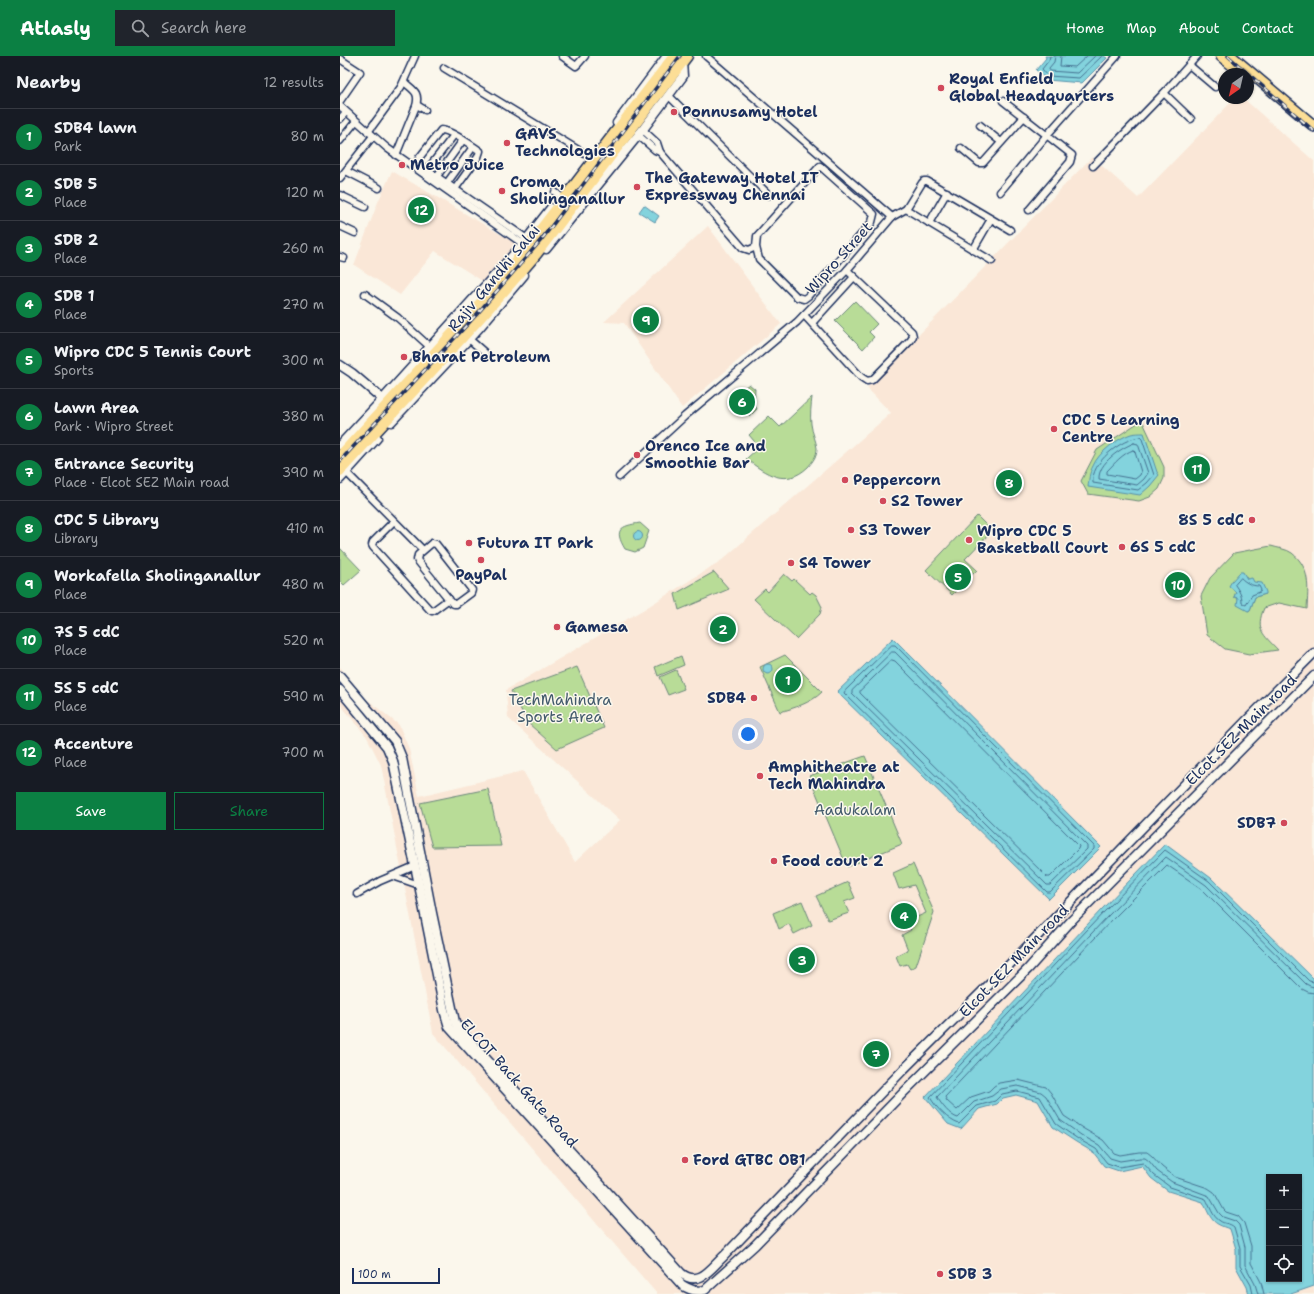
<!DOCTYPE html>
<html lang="en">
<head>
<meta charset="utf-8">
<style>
	:root { --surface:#171b24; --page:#20242c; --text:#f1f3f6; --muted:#9ea1a6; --line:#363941; --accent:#0b8043 }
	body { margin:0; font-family:"Shantell Sans",sans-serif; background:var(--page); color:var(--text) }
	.controls { position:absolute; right:12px; bottom:12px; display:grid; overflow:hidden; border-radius:0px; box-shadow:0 1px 3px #0004 }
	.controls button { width:36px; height:36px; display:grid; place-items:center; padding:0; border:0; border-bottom:1px solid var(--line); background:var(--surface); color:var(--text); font:20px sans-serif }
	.compass { position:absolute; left:878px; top:12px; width:36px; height:36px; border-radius:50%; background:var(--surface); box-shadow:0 1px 3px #0004; rotate:214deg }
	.scale { position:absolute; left:12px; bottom:10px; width:88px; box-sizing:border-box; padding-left:4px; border:2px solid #1b2f5e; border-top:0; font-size:11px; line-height:14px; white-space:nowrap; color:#1b2f5e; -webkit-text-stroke:3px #fbf7ec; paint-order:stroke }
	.you { position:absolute; left:408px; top:678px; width:14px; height:14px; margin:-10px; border:3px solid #fff; border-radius:50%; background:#1a73e8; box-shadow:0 0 0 6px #1a73e833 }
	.badge { display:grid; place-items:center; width:26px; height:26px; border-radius:50%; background:var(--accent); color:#fff; font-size:13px; font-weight:700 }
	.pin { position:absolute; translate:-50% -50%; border:2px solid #fff; box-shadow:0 1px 4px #0006 }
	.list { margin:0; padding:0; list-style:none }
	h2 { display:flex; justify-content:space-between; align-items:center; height:52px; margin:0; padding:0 16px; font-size:17px }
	h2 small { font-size:13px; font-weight:400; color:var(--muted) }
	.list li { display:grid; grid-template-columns:26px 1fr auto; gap:12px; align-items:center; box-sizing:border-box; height:56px; padding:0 16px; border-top:1px solid var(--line) }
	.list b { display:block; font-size:15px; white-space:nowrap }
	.list p { margin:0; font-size:13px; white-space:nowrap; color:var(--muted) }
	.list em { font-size:13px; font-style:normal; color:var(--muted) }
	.actions { display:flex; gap:8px; padding:12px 16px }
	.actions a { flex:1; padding:9px 0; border:1px solid var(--accent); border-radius:0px; text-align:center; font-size:14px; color:var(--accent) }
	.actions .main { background:var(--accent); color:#fff }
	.icon { flex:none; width:22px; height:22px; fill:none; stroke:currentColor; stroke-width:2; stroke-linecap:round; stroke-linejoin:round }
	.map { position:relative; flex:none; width:974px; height:1238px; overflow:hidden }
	header { display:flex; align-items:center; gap:24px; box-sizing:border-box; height:56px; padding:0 20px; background:var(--accent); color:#fff }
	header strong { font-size:19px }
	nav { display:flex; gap:22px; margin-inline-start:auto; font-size:14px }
	.search { width:280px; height:36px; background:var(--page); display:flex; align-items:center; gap:10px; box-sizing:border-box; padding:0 14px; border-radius:0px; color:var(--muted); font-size:15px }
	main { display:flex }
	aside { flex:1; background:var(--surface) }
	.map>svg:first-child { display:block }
	.built { fill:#fae7d7; fill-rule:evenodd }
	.green { fill:#b8dc97; stroke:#6a867a; fill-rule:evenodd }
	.water { fill:#83d3dd; stroke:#5991aa; fill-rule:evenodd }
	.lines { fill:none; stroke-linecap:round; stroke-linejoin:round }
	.shore { stroke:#457191; stroke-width:1 }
	.minor-casing { stroke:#1b2f5e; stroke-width:9 }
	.tertiary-casing { stroke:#1b2f5e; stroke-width:11 }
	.primary-casing { stroke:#1b2f5e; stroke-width:13 }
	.minor { stroke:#fbf7ec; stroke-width:6 }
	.tertiary { stroke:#fbf7ec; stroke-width:8 }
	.primary { stroke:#fcde96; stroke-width:10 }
	.rail-casing { stroke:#1b2f5e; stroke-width:3.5 }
	.rail { stroke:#fbf7ec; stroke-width:2; stroke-dasharray:6; stroke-linecap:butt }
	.poi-dot { fill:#d1495b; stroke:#fbf7ec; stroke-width:1.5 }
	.labels { text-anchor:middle; stroke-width:3; stroke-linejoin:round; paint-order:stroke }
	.poi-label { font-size:15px; font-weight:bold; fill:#1b2f5e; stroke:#fbf7ec; text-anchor:start }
	.street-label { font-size:15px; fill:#1b2f5e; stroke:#fbf7ec }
	.park-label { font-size:15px; fill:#425a6c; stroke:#fbf7ec }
</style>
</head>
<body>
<header>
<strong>Atlasly</strong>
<div class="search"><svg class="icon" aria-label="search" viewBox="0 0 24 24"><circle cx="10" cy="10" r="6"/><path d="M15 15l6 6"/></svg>Search here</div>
<nav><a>Home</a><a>Map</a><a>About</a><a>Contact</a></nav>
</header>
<main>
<aside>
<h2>Nearby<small>12 results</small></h2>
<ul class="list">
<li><span class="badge">1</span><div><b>SDB4 lawn</b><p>Park</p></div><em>80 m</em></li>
<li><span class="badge">2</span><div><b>SDB 5</b><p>Place</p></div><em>120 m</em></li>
<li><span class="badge">3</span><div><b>SDB 2</b><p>Place</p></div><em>260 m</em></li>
<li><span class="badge">4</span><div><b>SDB 1</b><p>Place</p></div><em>270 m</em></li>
<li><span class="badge">5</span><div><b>Wipro CDC 5 Tennis Court</b><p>Sports</p></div><em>300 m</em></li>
<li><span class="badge">6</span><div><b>Lawn Area</b><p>Park · Wipro Street</p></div><em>380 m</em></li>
<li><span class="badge">7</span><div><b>Entrance Security</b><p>Place · Elcot SEZ Main road</p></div><em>390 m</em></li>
<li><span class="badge">8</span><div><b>CDC 5 Library</b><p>Library</p></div><em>410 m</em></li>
<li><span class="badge">9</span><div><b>Workafella Sholinganallur</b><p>Place</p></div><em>480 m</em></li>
<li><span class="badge">10</span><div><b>7S 5 cdC</b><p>Place</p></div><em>520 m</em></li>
<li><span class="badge">11</span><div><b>5S 5 cdC</b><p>Place</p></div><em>590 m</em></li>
<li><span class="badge">12</span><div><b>Accenture</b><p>Place</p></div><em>700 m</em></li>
</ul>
<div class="actions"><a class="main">Save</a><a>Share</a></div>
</aside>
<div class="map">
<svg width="974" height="1238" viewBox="0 0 974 1238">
	<rect width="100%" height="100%" fill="#fbf7ec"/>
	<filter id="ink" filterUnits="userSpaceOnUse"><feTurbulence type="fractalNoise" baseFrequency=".025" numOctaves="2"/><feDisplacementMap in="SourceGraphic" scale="8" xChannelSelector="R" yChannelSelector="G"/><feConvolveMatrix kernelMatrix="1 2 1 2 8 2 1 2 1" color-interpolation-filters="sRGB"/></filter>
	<g filter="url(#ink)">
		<g class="built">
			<path d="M895 42H903L974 105V1238H317L93 977 41 709 27 681 0 648V611L24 641 59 669 69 693 79 740 183 715 235 806 280 764 168 662 166 634 306 552 382 504 551 357 527 332 752 101 798 142ZM929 1121H959V1223H929Z"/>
			<path d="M52 115 177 188 144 226 95 195 60 239 14 209 38 146Z"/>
			<path d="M368 170 441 268 342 352 284 267 264 266Z"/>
		</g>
		<g class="green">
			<path d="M515 245 537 268 529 276 534 281 523 293 495 265Z"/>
			<path d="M409 328 415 333 414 348 417 353 410 360 405 354H392L390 343Z"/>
			<path d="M472 341C471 350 470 359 471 368 472 377 476 384 477 392 477 400 473 405 468 411 446 432 426 418 406 403L419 391 409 379 429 360 440 371Z"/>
			<path d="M802 364 824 411V422L819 433 810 441 799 445 748 438 741 425 757 394Z"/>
			<path d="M637 460 652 475 625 503 637 514 612 539 586 514Z"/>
			<path d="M300 467 309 475 303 492 295 496 285 493C273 473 281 470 300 467Z"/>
			<path d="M931 490C937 492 947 493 952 497 971 512 968 532 967 553L939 547 924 552C915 574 923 578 938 594L909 598 885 593 867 579 861 540 870 522 894 497ZM903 517 907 523 914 526 926 538 915 541 910 554 908 555 898 542 894 541Z"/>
			<path d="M0 492 21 514 4 529 0 525Z"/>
			<path d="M374 516 389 533 339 554 335 538Z"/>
			<path d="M444 518 452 525 454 523 470 538 472 536 476 539 482 551 480 558 456 583 414 543 425 533 428 536Z"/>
			<path d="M445 599 482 636C471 647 454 652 440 656L420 611Z"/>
			<path d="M341 600 344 609 318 620 315 611Z"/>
			<path d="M237 611 264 672 217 693 188 667 171 635Z"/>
			<path d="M336 614 344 633 328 639 320 621Z"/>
			<path d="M525 700 562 788 507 811 469 720Z"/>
			<path d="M148 733 161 790 92 791 80 747Z"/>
			<path d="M573 808 594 856 576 910 570 913 567 908 560 910 556 900 568 894 562 879 571 874 568 865 586 857 574 829 559 833 553 817Z"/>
			<path d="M508 826 515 842 504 846 509 857 488 864 476 840Z"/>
			<path d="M462 845 472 869 454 878 449 868 439 873 433 857Z"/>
		</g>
		<g class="water">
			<path d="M705 0H764L767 2 742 27 707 24 696 14 706 2Z"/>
			<path d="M304 149 319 160 315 166 299 156Z"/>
			<path d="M804 377 817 416 819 419 810 430 800 439 748 431C749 424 749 417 753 410 758 397 778 382 791 378 795 377 800 377 804 377Z"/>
			<circle cx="298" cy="480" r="4.5"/>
			<path d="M900 516H903L907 523 912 522 914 526 922 527 926 536V538L915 541 910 554 908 555 897 549 898 542 894 541 896 536 889 530 892 525Z"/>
			<path d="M553 582 761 791 709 843 497 636Z"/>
			<circle cx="428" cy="613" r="5"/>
			<path d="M825 788 871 822 974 923V1230L951 1238H909L907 1231 896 1211V1193L890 1173C871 1167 872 1164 863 1146L828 1135 811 1122 802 1110 779 1115 764 1110 753 1096 736 1086 713 1071 698 1045 676 1039 663 1042 657 1048 639 1053 621 1073 608 1068 585 1041 762 853ZM929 1121H959V1223H929Z"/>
		</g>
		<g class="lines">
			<g class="shore">
				<path d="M710 0 709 4 702 13 708 20 739 22 762 0"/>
				<path d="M715 0 714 6 709 12 710 15 737 17 755 0"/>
				<path d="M721 0 720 10 735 11 747 0"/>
				<path d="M800 381 802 383 814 419 807 427 798 434 753 427C750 407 781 383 800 381Z"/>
				<path d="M794 387 798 388 808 417 804 423 797 429 759 423C758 407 781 392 794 387Z"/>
				<path d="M793 394 795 396 801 416 800 419 795 423 767 418V415C775 407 782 398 793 394Z"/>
				<path d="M901 522C906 527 912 530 919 530L921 534 920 536 912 539 906 549 902 547C902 539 899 535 895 529Z"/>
				<path d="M552 589H555L754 790V793L710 836H707L504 637 505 635Z"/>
				<path d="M552 596H555L747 790V793L710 829H707L512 637V635Z"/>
				<path d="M552 604 555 605 739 790 738 793 710 821H707L520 637V635Z"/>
				<path d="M913 1238 911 1229 900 1210V1192L894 1171C890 1167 884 1168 880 1165 872 1160 870 1150 866 1143L830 1131 814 1119 803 1107 779 1111 767 1107 756 1093 738 1083 716 1068 700 1041 677 1035 662 1038 655 1045 637 1050 619 1068C608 1064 596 1052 590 1041L764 856 825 794 869 825 969 925 974 926"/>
				<path d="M918 1238 915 1228 905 1209V1191L899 1169 895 1165 883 1161 879 1157 869 1140 832 1126 817 1115 809 1105 805 1102H800L780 1105 770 1102 759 1089 741 1079 720 1064 706 1040 701 1036 677 1030 661 1033 652 1040 634 1046 618 1062C610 1060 601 1048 597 1041L768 860 826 801 866 829 966 928 970 930 974 931"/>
				<path d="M924 1238 921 1226 911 1207V1190L904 1167 898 1160 886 1156 884 1154 874 1136 868 1132 835 1121 822 1111 812 1100 807 1096H799L780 1099 774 1097 763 1084 744 1073 724 1060 711 1037 706 1031 678 1024 659 1027 654 1030 649 1035 631 1041 617 1054 607 1045 605 1041 772 864 827 809 862 833 962 933 968 936 974 937"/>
			</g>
			<defs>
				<g id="minor">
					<path d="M222 0 236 10 238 8 245 0"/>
					<path d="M366 0 552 161"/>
					<path d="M0 3 20 16 0 45"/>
					<path d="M849 9 875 31"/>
					<path d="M104 12 250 101"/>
					<path d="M824 37 851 63"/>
					<path d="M328 39 429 139"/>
					<path d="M663 45 732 99 730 106 689 154"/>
					<path d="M77 49 85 54"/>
					<path d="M0 50 47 92 186 190"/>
					<path d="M0 63 6 56"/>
					<path d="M640 69 661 86"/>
					<path d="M303 74 317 87 320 96 403 192 409 194 416 191 419 203 457 241 464 243 468 240 532 166 534 158 480 110 417 180 416 191"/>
					<path d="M28 76 61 31 75 0"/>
					<path d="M298 79 315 94 320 96"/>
					<path d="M0 85 16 65"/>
					<path d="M621 92 639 107H643L684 61"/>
					<path d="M56 99 76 50C80 36 73 34 64 26"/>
					<path d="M753 110 824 37 857 0"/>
					<path d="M87 114 114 79"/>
					<path d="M6 115 39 132"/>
					<path d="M97 120 123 84"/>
					<path d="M0 122 33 80"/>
					<path d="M107 127 133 91"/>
					<path d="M115 133 138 101 140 95C131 89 111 74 101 74L79 102 78 106 80 109 187 183"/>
					<path d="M215 136 220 140"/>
					<path d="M660 136 707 79 777 0"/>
					<path d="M0 139 25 151"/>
					<path d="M589 167 607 136"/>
					<path d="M0 170 15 177"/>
					<path d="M633 194 651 163"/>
					<path d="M0 201 4 202"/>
					<path d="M652 205 566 153 582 127 584 125H587L670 174"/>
					<path d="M25 238 58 262 90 291"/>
					<path d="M464 259 521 321 527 325 532 324 571 284 573 280 572 276 507 214"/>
					<path d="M472 267 514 221"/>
					<path d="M129 283 145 297"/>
					<path d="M6 416 83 494"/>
					<path d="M279 421 345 360 457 266 507 214 552 161 566 153"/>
					<path d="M52 467 33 486 32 489 33 491 90 554 92 555 94 554 109 543"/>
					<path d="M92 487 96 488 132 534 131 537 116 548H114L112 547 77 504 78 499Z"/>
					<path d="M53 820 79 829"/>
					<path d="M17 838 40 825 75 810"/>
				</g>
				<g id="tertiary">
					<path d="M277 67 327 0"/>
					<path d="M206 193 304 72 343 20 342 6"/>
					<path d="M0 309 12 317 47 347"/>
					<path d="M51 366 139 272 184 219"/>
					<path d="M0 389 43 343 183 188 211 152"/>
					<path d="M0 423 37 382"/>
					<path d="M0 620 55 685 62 702 92 857 115 966 120 974 341 1217C359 1232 371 1212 384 1200L563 1014 676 902 906 665 974 597"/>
					<path d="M0 634 47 691 53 705 78 824 104 954 109 971 342 1229C350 1234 356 1236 365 1234L415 1189 563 1037 688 913 732 864 974 620"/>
				</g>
				<g id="primary">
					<path d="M881 0 896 12"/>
					<path d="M891 0 974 70"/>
					<path d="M0 400 143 244 187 191 334 0"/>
					<path d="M0 415C66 342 134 272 197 197L347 0"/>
				</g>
			</defs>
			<use href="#minor" class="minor-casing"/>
			<use href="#tertiary" class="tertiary-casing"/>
			<use href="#primary" class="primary-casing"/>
			<use href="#minor" class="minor"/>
			<use href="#tertiary" class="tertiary"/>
			<use href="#primary" class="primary"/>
			<defs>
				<g id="rail">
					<path d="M888 0 974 75"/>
					<path d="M0 405 137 258 202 183 340 0"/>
				</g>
			</defs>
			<use href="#rail" class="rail-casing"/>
			<use href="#rail" class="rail"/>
		</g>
	</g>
	<g class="poi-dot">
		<circle cx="601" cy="32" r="4"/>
		<circle cx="334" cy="56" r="4"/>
		<circle cx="167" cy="87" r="4"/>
		<circle cx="62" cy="109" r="4"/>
		<circle cx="297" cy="131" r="4"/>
		<circle cx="162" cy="135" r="4"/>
		<circle cx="64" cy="301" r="4"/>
		<circle cx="714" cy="373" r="4"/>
		<circle cx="297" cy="399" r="4"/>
		<circle cx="505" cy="424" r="4"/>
		<circle cx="543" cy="445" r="4"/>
		<circle cx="912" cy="464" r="4"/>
		<circle cx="511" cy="474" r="4"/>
		<circle cx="629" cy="484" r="4"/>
		<circle cx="129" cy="487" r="4"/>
		<circle cx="782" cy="491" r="4"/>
		<circle cx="141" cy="504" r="4"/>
		<circle cx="451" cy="507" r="4"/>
		<circle cx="217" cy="571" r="4"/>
		<circle cx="414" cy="642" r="4"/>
		<circle cx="420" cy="720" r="4"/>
		<circle cx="944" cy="767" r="4"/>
		<circle cx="434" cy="805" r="4"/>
		<circle cx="345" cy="1104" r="4"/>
		<circle cx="600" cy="1218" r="4"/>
	</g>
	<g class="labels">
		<g class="poi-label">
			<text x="609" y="28">Royal Enfield<tspan x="609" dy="17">Global Headquarters</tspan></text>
			<text x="342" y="61">Ponnusamy Hotel</text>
			<text x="175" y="83">GAVS<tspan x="175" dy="17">Technologies</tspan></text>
			<text x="70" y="114">Metro Juice</text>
			<text x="305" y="127">The Gateway Hotel IT<tspan x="305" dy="17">Expressway Chennai</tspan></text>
			<text x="170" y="131">Croma,<tspan x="170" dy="17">Sholinganallur</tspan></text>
			<text x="72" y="306">Bharat Petroleum</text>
			<text x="722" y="369">CDC 5 Learning<tspan x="722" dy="17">Centre</tspan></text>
			<text x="305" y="395">Orenco Ice and<tspan x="305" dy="17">Smoothie Bar</tspan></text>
			<text x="513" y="429">Peppercorn</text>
			<text x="551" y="450">S2 Tower</text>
			<text x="904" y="469" text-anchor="end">8S 5 cdC</text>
			<text x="519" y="479">S3 Tower</text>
			<text x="637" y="480">Wipro CDC 5<tspan x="637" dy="17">Basketball Court</tspan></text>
			<text x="137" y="492">Futura IT Park</text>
			<text x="790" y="496">6S 5 cdC</text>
			<text x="459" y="512">S4 Tower</text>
			<text x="141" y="524" text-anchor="middle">PayPal</text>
			<text x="225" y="576">Gamesa</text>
			<text x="406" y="647" text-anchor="end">SDB4</text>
			<text x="428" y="716">Amphitheatre at<tspan x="428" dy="17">Tech Mahindra</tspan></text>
			<text x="936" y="772" text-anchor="end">SDB7</text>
			<text x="442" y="810">Food court 2</text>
			<text x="353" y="1109">Ford GTBC OB1</text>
			<text x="608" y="1223">SDB 3</text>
		</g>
		<g class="street-label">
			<text transform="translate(499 202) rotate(-48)" y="5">Wipro Street</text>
			<text transform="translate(154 222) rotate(-50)" y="5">Rajiv Gandhi Salai</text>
			<text transform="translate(901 674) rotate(-45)" y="5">Elcot SEZ Main road</text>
			<text transform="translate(674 905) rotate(-46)" y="5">Elcot SEZ Main road</text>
			<text transform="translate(179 1027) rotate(48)" y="5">ELCOT Back Gate Road</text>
		</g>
		<g class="park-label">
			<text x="220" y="649">TechMahindra<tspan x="220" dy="17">Sports Area</tspan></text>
			<text x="515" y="759">Aadukalam</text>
		</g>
	</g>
</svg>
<div class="controls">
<button>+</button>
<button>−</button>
<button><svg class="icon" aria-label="locate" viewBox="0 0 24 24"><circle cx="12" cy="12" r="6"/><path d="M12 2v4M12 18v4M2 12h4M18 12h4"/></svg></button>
</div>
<svg class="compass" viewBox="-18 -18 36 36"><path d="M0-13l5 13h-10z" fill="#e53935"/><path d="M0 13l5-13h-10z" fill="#9ea1a6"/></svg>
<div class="scale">100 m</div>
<div class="you"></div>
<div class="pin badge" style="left:448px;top:624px">1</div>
<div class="pin badge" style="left:383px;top:573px">2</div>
<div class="pin badge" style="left:462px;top:904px">3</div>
<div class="pin badge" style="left:564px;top:860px">4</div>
<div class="pin badge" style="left:618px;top:521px">5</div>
<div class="pin badge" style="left:402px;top:346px">6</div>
<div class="pin badge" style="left:536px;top:998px">7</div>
<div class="pin badge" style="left:669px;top:427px">8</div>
<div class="pin badge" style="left:306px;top:264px">9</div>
<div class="pin badge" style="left:838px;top:529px">10</div>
<div class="pin badge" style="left:857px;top:413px">11</div>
<div class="pin badge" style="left:81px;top:154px">12</div>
</div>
</main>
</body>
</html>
